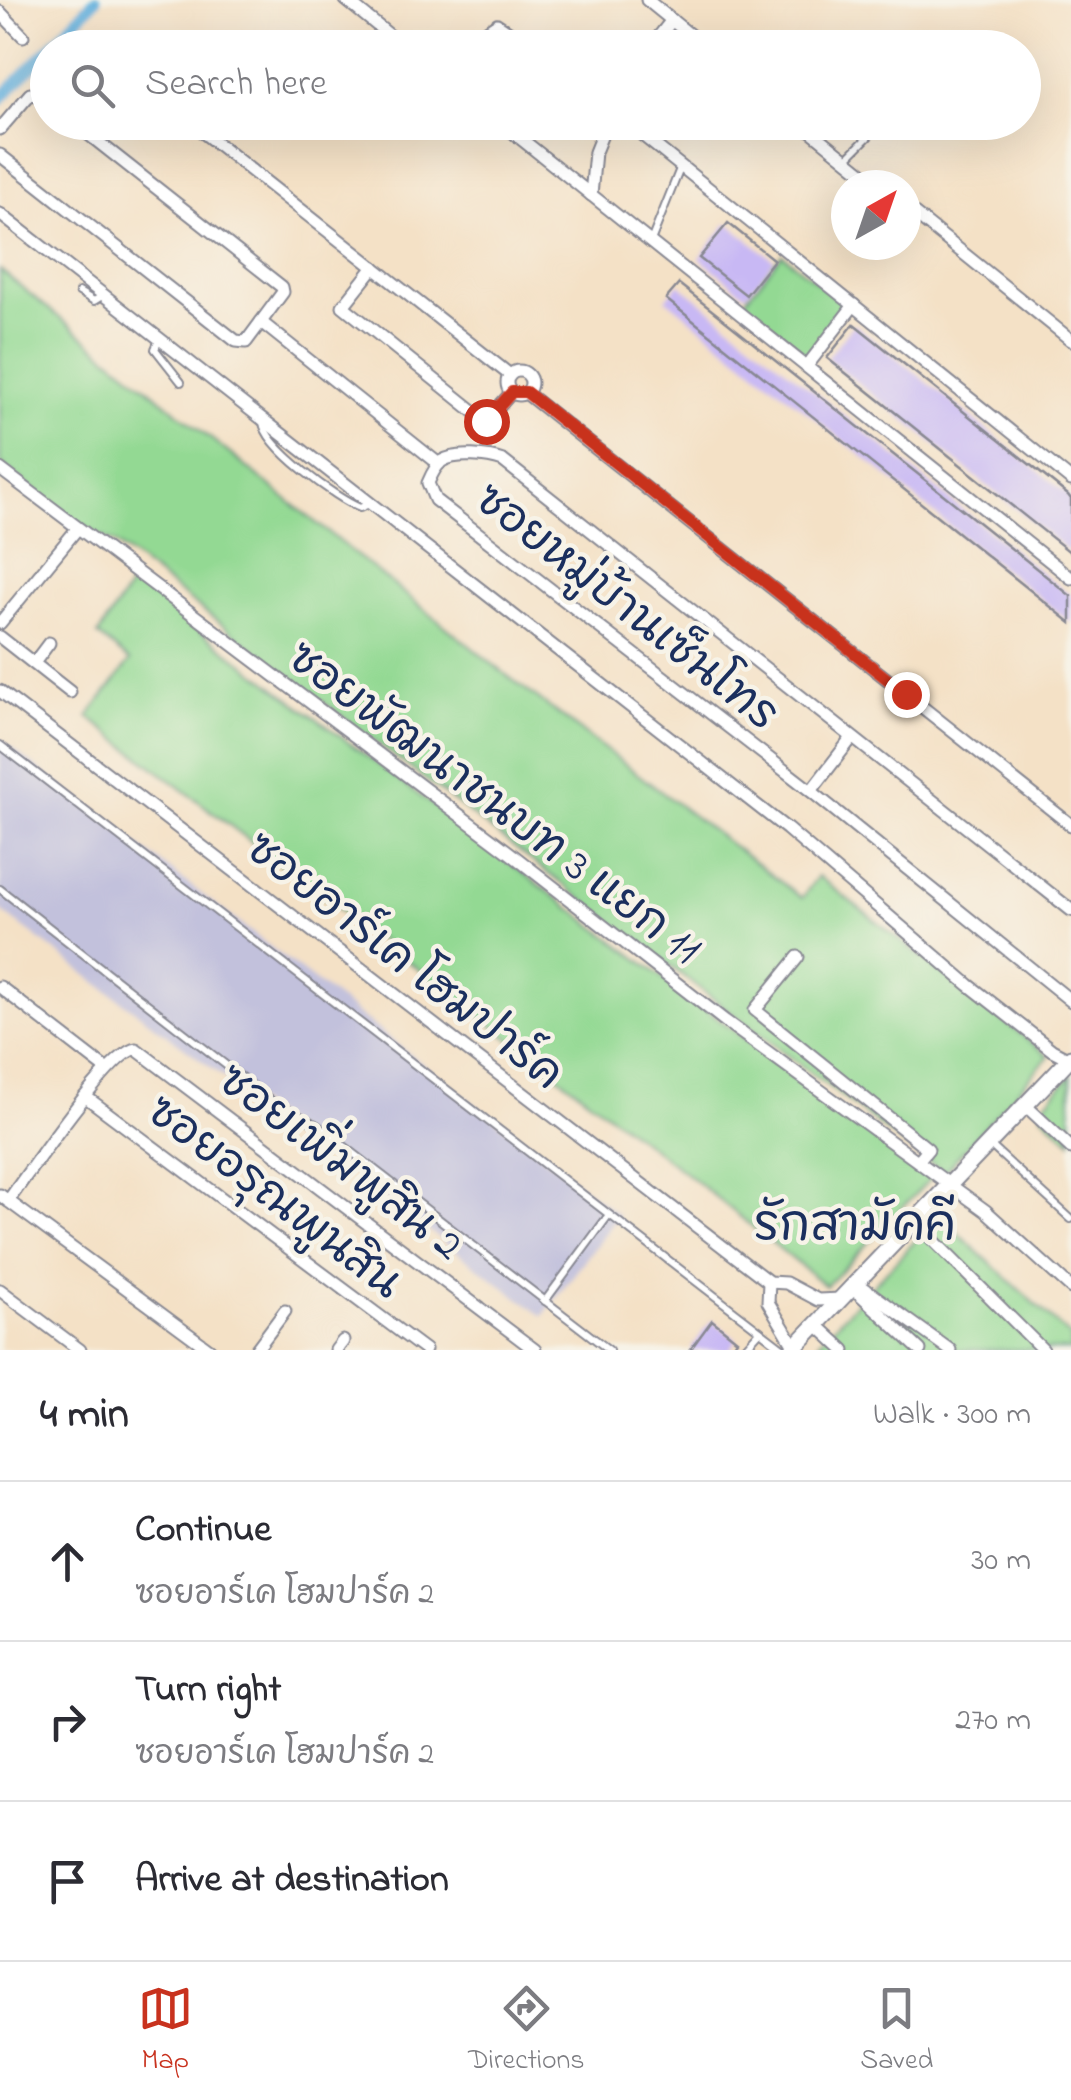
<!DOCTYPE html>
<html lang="en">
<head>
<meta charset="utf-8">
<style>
	:root { --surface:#fff; --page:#f2f2f3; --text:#2b2b33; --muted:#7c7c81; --line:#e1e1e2; --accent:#c8321e }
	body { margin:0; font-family:"Indie Flower","Playpen Sans Thai",sans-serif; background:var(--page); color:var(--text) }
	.compass { position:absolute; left:831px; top:170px; width:90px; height:90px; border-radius:50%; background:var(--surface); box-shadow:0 10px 40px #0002; rotate:40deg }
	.stop { position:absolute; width:30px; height:30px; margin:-22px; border:8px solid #c8321e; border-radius:50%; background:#fff }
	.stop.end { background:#c8321e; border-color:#fff; box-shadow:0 2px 10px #0008 }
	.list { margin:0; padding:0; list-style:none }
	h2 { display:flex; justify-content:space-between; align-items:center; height:130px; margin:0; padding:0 40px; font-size:42px }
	h2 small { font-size:32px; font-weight:400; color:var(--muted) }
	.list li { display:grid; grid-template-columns:65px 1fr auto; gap:30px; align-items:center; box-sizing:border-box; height:160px; padding:0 40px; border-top:2px solid var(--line) }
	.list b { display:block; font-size:38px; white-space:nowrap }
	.list p { margin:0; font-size:32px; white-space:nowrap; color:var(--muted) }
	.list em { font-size:32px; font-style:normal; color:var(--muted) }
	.icon { flex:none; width:55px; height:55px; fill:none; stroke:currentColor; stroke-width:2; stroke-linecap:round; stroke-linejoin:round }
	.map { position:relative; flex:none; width:1071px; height:1350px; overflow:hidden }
	.search { position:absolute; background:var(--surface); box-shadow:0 10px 40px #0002; left:30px; right:30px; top:30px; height:110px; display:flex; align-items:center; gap:25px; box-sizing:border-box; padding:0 35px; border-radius:55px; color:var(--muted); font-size:38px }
	.sheet { height:610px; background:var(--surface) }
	nav { display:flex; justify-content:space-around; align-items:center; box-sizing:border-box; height:140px; border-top:2px solid var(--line); background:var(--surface); font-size:28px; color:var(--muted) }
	nav a { display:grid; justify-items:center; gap:5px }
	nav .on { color:var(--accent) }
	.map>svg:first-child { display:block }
	.industrial { fill:#c2c1dc }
	.green { fill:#93d993; stroke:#578478; stroke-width:2.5 }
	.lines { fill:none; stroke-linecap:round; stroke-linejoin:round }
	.canal { stroke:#65b1de; stroke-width:12 }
	.building { fill:#c8b8f4 }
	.service-casing { stroke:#888892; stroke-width:10 }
	.minor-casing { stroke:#888892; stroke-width:15 }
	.tertiary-casing { stroke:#888892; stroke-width:19 }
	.service { stroke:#fff; stroke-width:6 }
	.minor { stroke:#fff; stroke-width:11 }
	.tertiary { stroke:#fff; stroke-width:15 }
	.route { stroke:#c8321e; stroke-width:12 }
	.labels { text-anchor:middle; stroke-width:9; stroke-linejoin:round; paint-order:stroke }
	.street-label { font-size:45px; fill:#1b2f5e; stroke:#f7f3e8 }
	.neighbourhood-label { font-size:48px; fill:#1b2f5e; stroke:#f7f3e8 }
</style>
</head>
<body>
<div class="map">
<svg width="1071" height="1350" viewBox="0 0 1071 1350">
	<rect width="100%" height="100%" fill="#f7f3e8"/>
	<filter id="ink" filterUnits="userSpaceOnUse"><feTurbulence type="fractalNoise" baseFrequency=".01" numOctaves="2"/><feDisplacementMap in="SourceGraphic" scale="20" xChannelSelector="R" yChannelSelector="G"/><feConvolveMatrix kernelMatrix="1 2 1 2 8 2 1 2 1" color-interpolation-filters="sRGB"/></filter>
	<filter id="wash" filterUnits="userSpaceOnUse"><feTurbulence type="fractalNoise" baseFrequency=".0048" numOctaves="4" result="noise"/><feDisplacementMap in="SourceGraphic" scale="40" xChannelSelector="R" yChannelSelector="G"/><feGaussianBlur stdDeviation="2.25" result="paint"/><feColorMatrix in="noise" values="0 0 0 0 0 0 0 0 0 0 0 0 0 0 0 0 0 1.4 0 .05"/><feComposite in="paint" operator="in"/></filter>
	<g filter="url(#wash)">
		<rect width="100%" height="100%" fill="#f4e1c6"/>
		<path class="industrial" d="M0 739 619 1215 543 1316 0 910Z"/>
		<g class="green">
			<path d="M782 254 848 307 807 357 742 304Z"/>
			<path d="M0 270 505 674 802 898 818 876 1049 1056 944 1172 909 1148 116 544 69 519 0 463Z"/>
			<path d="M133 581 931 1178 826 1286 692 1178 88 717 130 661 98 635Z"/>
			<path d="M1071 1075V1141L1043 1116 1042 1107Z"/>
			<path d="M939 1216 1071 1337V1350H828L819 1342Z"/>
		</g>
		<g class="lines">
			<g class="canal">
				<path d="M50 48 95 0"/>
				<path d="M0 99 48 50"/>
			</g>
		</g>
		<g id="blocks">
			<g class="building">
				<path d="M728 223 774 260 746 295 699 258Z"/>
				<path d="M679 284 1071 596V623L666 299Z"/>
				<path d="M854 324 1068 495 1071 499V553L827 358Z"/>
				<path d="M712 1320 737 1340 729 1350H690Z"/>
			</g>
		</g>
	</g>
	<g filter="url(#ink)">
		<use href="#blocks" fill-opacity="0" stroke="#888892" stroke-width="2.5"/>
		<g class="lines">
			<defs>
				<g id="service">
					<path d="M846 159 883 122"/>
					<path d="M651 241 681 166"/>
					<path d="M79 292 94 301 102 296"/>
					<path d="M159 340 155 349 181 382"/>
					<path d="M263 422C265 447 337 499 360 508L369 504"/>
					<path d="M0 745 785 1350"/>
					<path d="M0 889 272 1101 317 1125 609 1350"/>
					<path d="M990 1145 1071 1219"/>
					<path d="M545 1301 608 1216"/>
					<path d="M743 1350 760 1331"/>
				</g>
				<g id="minor">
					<path d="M346 0 405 48"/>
					<path d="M647 0 706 48"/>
					<path d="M0 12 23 36"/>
					<path d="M88 42 95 48"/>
					<path d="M474 48 488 30 497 24 533 48"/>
					<path d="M650 48 672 20"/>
					<path d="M190 122 510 375"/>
					<path d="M500 122 1071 578"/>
					<path d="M626 122 1071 480"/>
					<path d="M800 122 878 185"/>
					<path d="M0 129 30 94 37 95 48 103"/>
					<path d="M0 155 236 341 246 342 283 292 282 287 73 122"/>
					<path d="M591 195 595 152 607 122"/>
					<path d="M906 207 1071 340"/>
					<path d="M0 214 787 829 969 985 1052 1050 1071 1060"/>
					<path d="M374 267 343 306 486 421 512 392"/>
					<path d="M261 322 439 464"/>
					<path d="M807 366 854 305"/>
					<circle cx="519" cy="383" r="12"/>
					<path d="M526 393 1071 825"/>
					<path d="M0 469 510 853 725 1021 986 1211 1071 1288"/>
					<path d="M0 623 77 529"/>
					<path d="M0 637 70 692"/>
					<path d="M34 663 49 643"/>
					<path d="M0 691 769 1282 786 1283 818 1300 841 1299"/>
					<path d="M811 791 851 739"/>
					<path d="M1071 910 503 461C489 456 456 452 442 461 435 466 431 476 428 483L435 500 811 791 1071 1001"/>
					<path d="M798 957 755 1010 928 1149 918 1161"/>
					<path d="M0 987 106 1069"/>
					<path d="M86 1097 425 1350"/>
					<path d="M1025 1105 1071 1148"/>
					<path d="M0 1195 210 1350"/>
					<path d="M8 1201C28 1174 111 1050 136 1049L535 1350"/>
					<path d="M915 1222 1043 1350"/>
					<path d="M769 1282 768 1302 795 1347"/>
					<path d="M857 1283 950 1350"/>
					<path d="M852 1287 920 1350"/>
					<path d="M0 1290 80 1350"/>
					<path d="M817 1325 844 1350"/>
					<path d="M256 1350 285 1311"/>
					<path d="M336 1350 343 1341"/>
				</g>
				<path id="tertiary" d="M792 1350 1071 1057"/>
			</defs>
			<use href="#service" class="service-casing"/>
			<use href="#minor" class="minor-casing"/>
			<use href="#tertiary" class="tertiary-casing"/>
			<use href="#service" class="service"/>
			<use href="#minor" class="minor"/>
			<use href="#tertiary" class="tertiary"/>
		</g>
	</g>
	<g class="lines" filter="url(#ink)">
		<path class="route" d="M486 421 512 392H526L906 694"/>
	</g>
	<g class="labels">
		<g class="street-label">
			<text transform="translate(628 605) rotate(38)" y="16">ซอยหมู่บ้านเซ็นโทร</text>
			<text transform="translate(496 801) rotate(37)" y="16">ซอยพัฒนาชนบท 3 แยก 11</text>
			<text transform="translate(406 959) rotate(38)" y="16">ซอยอาร์เค โฮมปาร์ค</text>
			<text transform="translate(342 1160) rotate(37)" y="16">ซอยเพิ่มพูสิน 2</text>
			<text transform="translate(276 1195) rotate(37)" y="16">ซอยอรุณพูนสิน</text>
		</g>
		<g class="neighbourhood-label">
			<text x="855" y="1239">รักสามัคคี</text>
		</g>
	</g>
</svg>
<svg class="compass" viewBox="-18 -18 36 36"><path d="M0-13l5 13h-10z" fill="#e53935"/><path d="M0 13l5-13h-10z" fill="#7c7c81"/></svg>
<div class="stop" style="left:486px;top:421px"></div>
<div class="stop end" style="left:906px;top:694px"></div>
<div class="search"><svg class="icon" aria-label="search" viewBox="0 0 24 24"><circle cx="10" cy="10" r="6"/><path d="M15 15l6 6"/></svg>Search here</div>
</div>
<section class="sheet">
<h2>4 min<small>Walk · 300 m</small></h2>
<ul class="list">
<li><svg class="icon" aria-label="ahead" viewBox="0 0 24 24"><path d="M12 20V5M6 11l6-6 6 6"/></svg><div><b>Continue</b><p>ซอยอาร์เค โฮมปาร์ค 2</p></div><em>30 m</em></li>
<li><svg class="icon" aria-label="right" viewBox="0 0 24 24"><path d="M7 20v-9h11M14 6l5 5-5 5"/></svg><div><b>Turn right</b><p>ซอยอาร์เค โฮมปาร์ค 2</p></div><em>270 m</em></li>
<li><svg class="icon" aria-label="arrive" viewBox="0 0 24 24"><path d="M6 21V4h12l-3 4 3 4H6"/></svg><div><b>Arrive at destination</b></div></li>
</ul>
</section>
<nav>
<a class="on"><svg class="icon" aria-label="map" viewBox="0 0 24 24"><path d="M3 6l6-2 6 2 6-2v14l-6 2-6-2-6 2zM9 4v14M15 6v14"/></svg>Map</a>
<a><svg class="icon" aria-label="directions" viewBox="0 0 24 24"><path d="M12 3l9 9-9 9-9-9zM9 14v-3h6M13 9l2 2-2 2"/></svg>Directions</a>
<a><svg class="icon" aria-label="saved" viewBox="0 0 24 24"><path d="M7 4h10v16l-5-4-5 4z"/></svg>Saved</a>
</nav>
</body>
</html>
